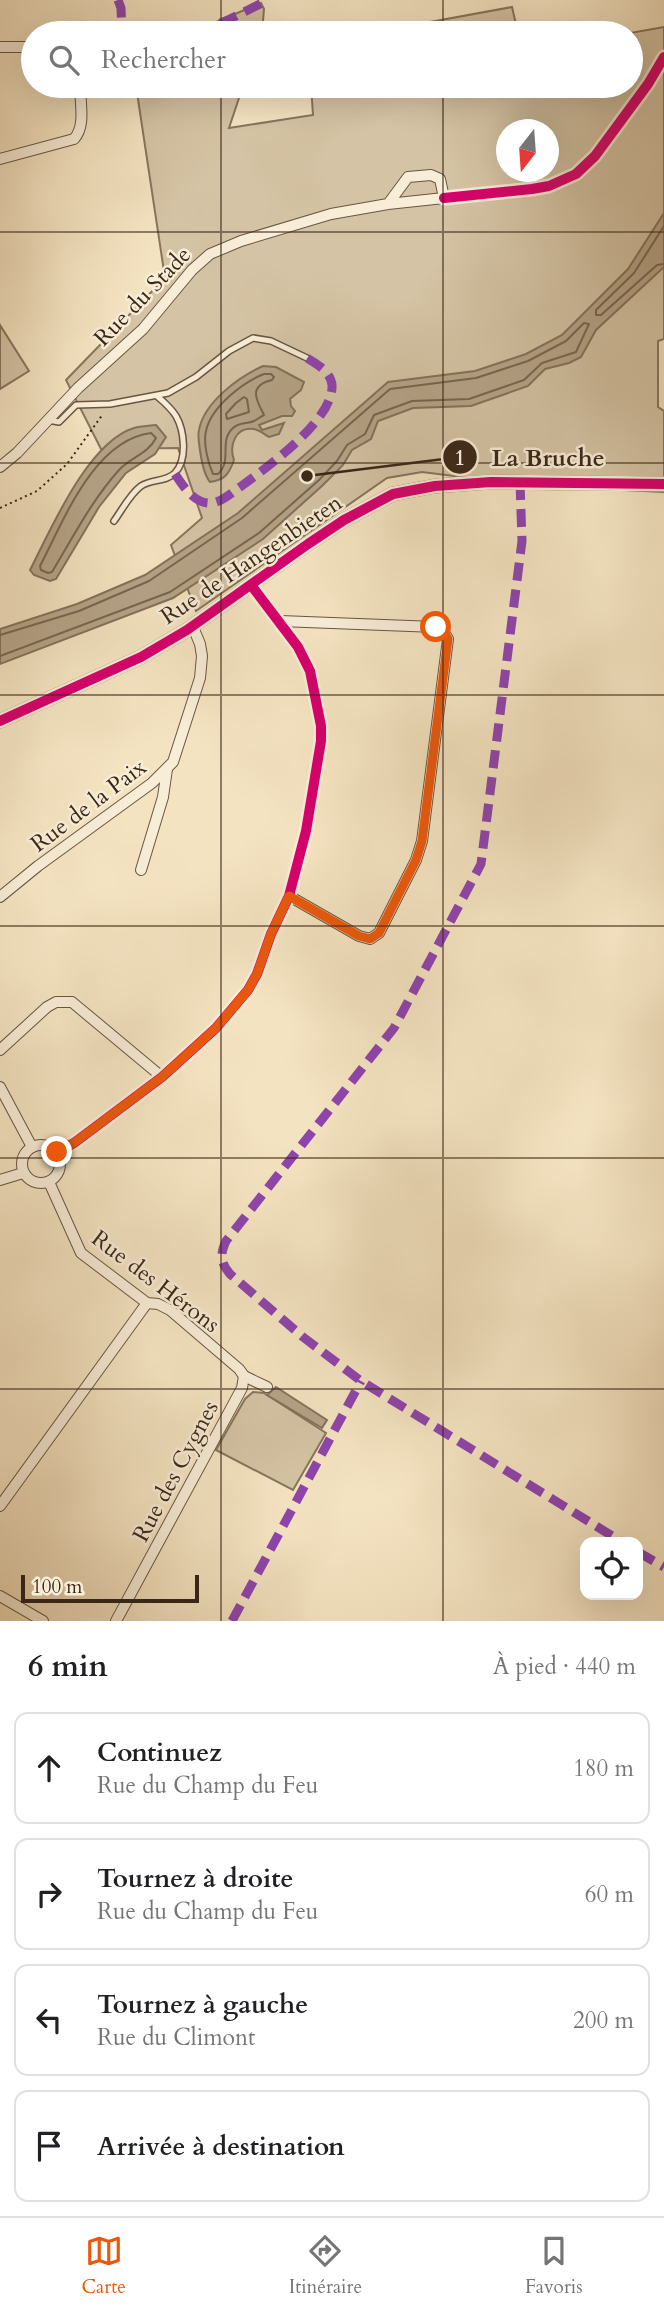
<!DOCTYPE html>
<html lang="fr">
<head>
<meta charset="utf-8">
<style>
	:root { --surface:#fff; --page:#f6f6f6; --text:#202124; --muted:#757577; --line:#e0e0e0; --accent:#ea580c }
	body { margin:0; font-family:Cardo,serif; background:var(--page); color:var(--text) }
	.controls { position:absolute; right:21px; bottom:21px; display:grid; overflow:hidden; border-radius:14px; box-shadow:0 7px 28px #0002 }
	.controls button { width:63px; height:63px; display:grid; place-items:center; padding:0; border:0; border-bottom:2px solid var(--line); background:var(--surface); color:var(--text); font:35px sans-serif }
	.compass { position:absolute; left:496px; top:119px; width:63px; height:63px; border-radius:50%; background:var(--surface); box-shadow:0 7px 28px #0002; rotate:197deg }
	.scale { position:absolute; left:21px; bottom:18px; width:178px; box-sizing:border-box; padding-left:7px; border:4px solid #3a2717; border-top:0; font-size:19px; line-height:24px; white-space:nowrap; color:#3a2717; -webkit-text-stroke:5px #f8edd7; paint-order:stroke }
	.stop { position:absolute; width:21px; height:21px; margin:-16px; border:5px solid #ea580c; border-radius:50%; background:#fff }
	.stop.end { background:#ea580c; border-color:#fff; box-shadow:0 2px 7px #0008 }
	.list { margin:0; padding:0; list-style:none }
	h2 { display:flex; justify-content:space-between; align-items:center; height:91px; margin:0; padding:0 28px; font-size:30px }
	h2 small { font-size:23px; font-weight:400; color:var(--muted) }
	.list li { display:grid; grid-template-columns:46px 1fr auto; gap:21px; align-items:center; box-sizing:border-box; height:112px; margin:0 14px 14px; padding:0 14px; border:2px solid var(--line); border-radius:14px }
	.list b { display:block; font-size:26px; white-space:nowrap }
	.list p { margin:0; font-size:23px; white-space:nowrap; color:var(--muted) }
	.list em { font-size:23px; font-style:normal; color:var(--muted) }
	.icon { flex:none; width:38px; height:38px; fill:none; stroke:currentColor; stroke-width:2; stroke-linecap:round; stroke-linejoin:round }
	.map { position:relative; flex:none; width:664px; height:1621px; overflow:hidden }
	.search { position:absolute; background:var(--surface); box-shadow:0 7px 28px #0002; left:21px; right:21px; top:21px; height:77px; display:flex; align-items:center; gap:18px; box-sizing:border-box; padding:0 24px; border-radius:38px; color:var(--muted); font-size:26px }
	.sheet { height:595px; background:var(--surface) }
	nav { display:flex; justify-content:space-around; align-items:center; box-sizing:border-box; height:98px; border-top:2px solid var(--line); background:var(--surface); font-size:19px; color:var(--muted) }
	nav a { display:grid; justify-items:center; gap:4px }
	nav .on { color:var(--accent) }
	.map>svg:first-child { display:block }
	.green { fill:#d4c3a4; stroke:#87755e; stroke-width:2; fill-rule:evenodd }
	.water { fill:#b5a387; stroke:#84715a; stroke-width:2 }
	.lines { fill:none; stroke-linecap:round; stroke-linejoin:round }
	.shore { stroke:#78654f; stroke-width:2 }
	.service-casing { stroke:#685642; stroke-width:8 }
	.minor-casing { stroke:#685642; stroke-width:12 }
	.tertiary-casing { stroke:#685642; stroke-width:15 }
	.path { stroke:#3a2717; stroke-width:2; stroke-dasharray:2 3.5; stroke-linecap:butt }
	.service { stroke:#f8edd7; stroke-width:5 }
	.minor { stroke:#f8edd7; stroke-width:10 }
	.tertiary { stroke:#f8edd7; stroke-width:12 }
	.quiet { stroke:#8e44ad; stroke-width:9; stroke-dasharray:18 9; stroke-linecap:butt }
	.cycleway-casing { stroke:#f8edd7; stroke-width:15 }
	.cycleway { stroke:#d6006c; stroke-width:10 }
	.route { stroke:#ea580c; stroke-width:9 }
	.grid { fill:none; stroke:#3a2717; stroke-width:2; stroke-opacity:0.55 }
	.labels { text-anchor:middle; stroke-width:5; stroke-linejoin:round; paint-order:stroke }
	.street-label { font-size:23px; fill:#3a2717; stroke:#f8edd7 }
	.leader { fill:none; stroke:#3a2717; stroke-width:2.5 }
	.callout-dot { fill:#3a2717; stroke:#f8edd7; stroke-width:2.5 }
	.mark-label { font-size:21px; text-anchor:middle; font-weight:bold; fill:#fff }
	.callout-label { font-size:24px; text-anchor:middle; font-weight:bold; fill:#3a2717; stroke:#f8edd7; stroke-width:5; stroke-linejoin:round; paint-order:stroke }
</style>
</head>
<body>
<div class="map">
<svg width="664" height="1621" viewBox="0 0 664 1621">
	<rect width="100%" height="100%" fill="#f4e3c1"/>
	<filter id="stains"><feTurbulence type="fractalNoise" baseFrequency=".00286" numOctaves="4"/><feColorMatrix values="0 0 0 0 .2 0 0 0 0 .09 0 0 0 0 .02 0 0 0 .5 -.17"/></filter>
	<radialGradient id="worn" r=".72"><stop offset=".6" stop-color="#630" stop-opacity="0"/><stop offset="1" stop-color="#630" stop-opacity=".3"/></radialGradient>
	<g class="green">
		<path d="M261 3 264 9 262 33H190Z"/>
		<path d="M512 7 518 33H370Z"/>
		<path d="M664 27V339L658 341V407L664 411V492L526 485 422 472 387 478 196 611 171 545 202 518 178 448 101 449 66 380 165 278 136 86H243L229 128 313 115 311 86H631L630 33ZM506 130H548V172H506Z"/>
		<path d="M0 325 29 371 0 389Z"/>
		<path d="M253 1392 264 1393 326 1433 293 1490 216 1450 245 1399Z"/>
	</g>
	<g class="water">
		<path d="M664 213V267L596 330 581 357 569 363 545 369 528 386 471 406 413 408 378 421 371 439 352 450 343 465 323 485 263 539 173 598 0 664V629L77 604 145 575 238 513 388 382 475 371 526 354 562 335 628 269Z"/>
		<path d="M263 366 276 367 304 382 301 390 290 399 291 406 295 411 292 416H282L259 425 262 430 284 423 279 434 269 437C264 434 259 430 254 429 235 426 229 446 234 460 229 474 225 480 210 482 204 475 203 466 201 457 200 448 197 438 199 430 204 402 239 377 263 366Z"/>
		<path d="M156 425 166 437 155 454 126 473 99 507 56 579 50 581 34 575 30 570C51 529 88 442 134 428 141 426 149 426 156 425Z"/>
		<path d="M276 1387 327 1420 322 1428 267 1395Z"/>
	</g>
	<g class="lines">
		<g class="shore">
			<path d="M664 226 634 273 596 310V315H601L657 265 664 264"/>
			<path d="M264 374H271L274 377 272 380C247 386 257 401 264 415 260 417 258 419 254 421 248 424 239 422 233 428 218 442 233 460 218 474H213C208 463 203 443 206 431 211 407 243 382 264 374Z"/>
			<path d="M244 397 247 399 249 412 227 419 226 414 236 403Z"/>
			<path d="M151 433 156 438C148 454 131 457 119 470 92 500 73 537 52 572L48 573 41 570 40 566C64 520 94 440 151 433Z"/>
			<path d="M0 635 79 611 149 581 242 518 390 389 476 378 528 361 566 341 584 323 589 324 576 352 542 363 524 380 469 399 412 401 374 415 365 434 347 445 337 461 319 480 259 533 170 592 0 656"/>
		</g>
		<defs>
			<g id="service">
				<path d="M48 420 59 422 76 405 110 404 168 393 196 377 229 351 253 338 271 341 307 358"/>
				<path d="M114 521C122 510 130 494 141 486 151 479 166 482 175 473 188 459 184 430 176 416 171 408 164 402 157 396"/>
			</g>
			<g id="minor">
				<path d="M0 47H33"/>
				<path d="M0 159 74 139C86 126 80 103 80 86"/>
				<path d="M0 467 17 453 78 388 143 329 192 270 210 254 241 241 331 214 388 204 444 198 440 179 431 175 408 177 388 204"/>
				<path d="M280 621 436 627 443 631 448 639 422 841 416 860 379 933 370 939 359 936 289 896"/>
				<path d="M141 870 163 797 167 769"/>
				<path d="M0 897 38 866 152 783 173 762 200 678 202 656 200 644 193 627"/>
				<path d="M0 1050 47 1007 56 1002H72L162 1077"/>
				<path d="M0 1087 32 1147"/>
				<circle cx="41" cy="1164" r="19"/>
				<path d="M57 1152 74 1143 162 1077 216 1028 248 990 257 974 271 934 289 896 306 831 321 741V726L310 671 298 647 251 585"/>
				<path d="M0 1180 23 1173"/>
				<path d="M49 1182 81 1253 147 1303 158 1304 170 1310 239 1369 244 1376 267 1387"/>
				<path d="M0 1506 147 1303"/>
				<path d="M0 1596 43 1621"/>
				<path d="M116 1621 242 1388 244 1376"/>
			</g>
			<path id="tertiary" d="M0 721 141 657 187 630 308 544 344 520 393 494 435 486 491 482 664 484"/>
		</defs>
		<use href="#service" class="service-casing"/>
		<use href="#minor" class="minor-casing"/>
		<use href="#tertiary" class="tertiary-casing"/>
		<path class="path" d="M0 508 37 491 67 464 103 414"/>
		<use href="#service" class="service"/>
		<use href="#minor" class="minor"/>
		<use href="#tertiary" class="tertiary"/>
		<g class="quiet">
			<path d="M118 0 121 8 122 33"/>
			<path d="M195 33 228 20 268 0"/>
			<path d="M175 474C183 486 194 504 211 503 222 502 231 493 240 487 265 469 334 420 332 385 331 372 317 364 307 358"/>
			<path d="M520 482 522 541 481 864 394 1028 226 1241C220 1254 220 1262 230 1274L303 1337 361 1381 622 1542"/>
			<path d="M638 1552 664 1567"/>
			<path d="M232 1621 361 1381"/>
		</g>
		<defs>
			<g id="cycleway">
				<path d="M444 198 532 189 549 186 576 174 595 156 648 84 664 57"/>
				<path d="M0 721 141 657 187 630 308 544 344 520 393 494 435 486 491 482 664 484"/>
				<path d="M57 1152 74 1143 162 1077 216 1028 248 990 257 974 271 934 289 896 306 831 321 741V726L310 671 298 647 251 585"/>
			</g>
		</defs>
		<use href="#cycleway" class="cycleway-casing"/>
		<use href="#cycleway" class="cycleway"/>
	</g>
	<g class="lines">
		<path class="route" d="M57 1152 74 1143 162 1077 216 1028 248 990 257 974 271 934 289 896 359 936 370 939 379 933 416 860 422 841 448 639 443 631 436 627"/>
	</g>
	<path class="grid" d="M221 0V33M443 0V33M221 86V1621M443 86V1621M0 232H664M0 463H664M0 695H664M0 926H664M0 1158H664M0 1389H664"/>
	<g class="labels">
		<g class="street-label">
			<text transform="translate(142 296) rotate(-46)" y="8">Rue du Stade</text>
			<text transform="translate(251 559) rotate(-34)" y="8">Rue de Hangenbieten</text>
			<text transform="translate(88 805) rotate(-37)" y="8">Rue de la Paix</text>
			<text transform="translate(156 1281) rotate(37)" y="8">Rue des Hérons</text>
			<text transform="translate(175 1471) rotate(-62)" y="8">Rue des Cygnes</text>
		</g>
	</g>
	<path class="leader" d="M307 476L460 457"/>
	<g class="callout-dot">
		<circle cx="307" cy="476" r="7"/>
		<circle cx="460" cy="457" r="18"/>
	</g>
	<g class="mark-label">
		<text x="460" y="465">1</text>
	</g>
	<g class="callout-label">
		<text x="548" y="466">La Bruche</text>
	</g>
	<rect width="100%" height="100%" filter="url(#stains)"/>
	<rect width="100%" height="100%" fill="url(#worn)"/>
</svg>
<div class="controls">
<button><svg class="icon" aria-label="locate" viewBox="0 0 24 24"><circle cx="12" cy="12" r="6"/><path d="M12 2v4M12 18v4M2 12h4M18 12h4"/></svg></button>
</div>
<svg class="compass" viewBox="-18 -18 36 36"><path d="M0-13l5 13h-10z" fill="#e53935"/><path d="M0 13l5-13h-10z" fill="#757577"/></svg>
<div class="scale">100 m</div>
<div class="stop" style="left:436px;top:627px"></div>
<div class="stop end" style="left:57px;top:1152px"></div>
<div class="search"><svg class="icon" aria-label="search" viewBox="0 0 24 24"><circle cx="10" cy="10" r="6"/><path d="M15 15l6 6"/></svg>Rechercher</div>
</div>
<section class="sheet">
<h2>6 min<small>À pied · 440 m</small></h2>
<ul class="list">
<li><svg class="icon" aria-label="ahead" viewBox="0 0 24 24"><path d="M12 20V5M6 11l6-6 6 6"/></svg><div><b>Continuez</b><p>Rue du Champ du Feu</p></div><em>180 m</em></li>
<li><svg class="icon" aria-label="right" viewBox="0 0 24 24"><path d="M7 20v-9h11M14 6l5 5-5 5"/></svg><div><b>Tournez à droite</b><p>Rue du Champ du Feu</p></div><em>60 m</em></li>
<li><svg class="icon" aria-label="left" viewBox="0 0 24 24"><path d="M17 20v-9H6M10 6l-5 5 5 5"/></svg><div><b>Tournez à gauche</b><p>Rue du Climont</p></div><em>200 m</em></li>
<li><svg class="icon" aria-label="arrive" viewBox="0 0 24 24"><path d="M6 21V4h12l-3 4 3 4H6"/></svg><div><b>Arrivée à destination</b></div></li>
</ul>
</section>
<nav>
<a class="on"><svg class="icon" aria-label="map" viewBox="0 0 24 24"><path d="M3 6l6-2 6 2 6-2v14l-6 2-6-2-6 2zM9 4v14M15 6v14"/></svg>Carte</a>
<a><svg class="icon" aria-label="directions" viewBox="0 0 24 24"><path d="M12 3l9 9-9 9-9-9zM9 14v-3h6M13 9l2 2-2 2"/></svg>Itinéraire</a>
<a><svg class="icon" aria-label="saved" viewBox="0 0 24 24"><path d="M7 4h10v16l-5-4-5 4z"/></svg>Favoris</a>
</nav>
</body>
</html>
